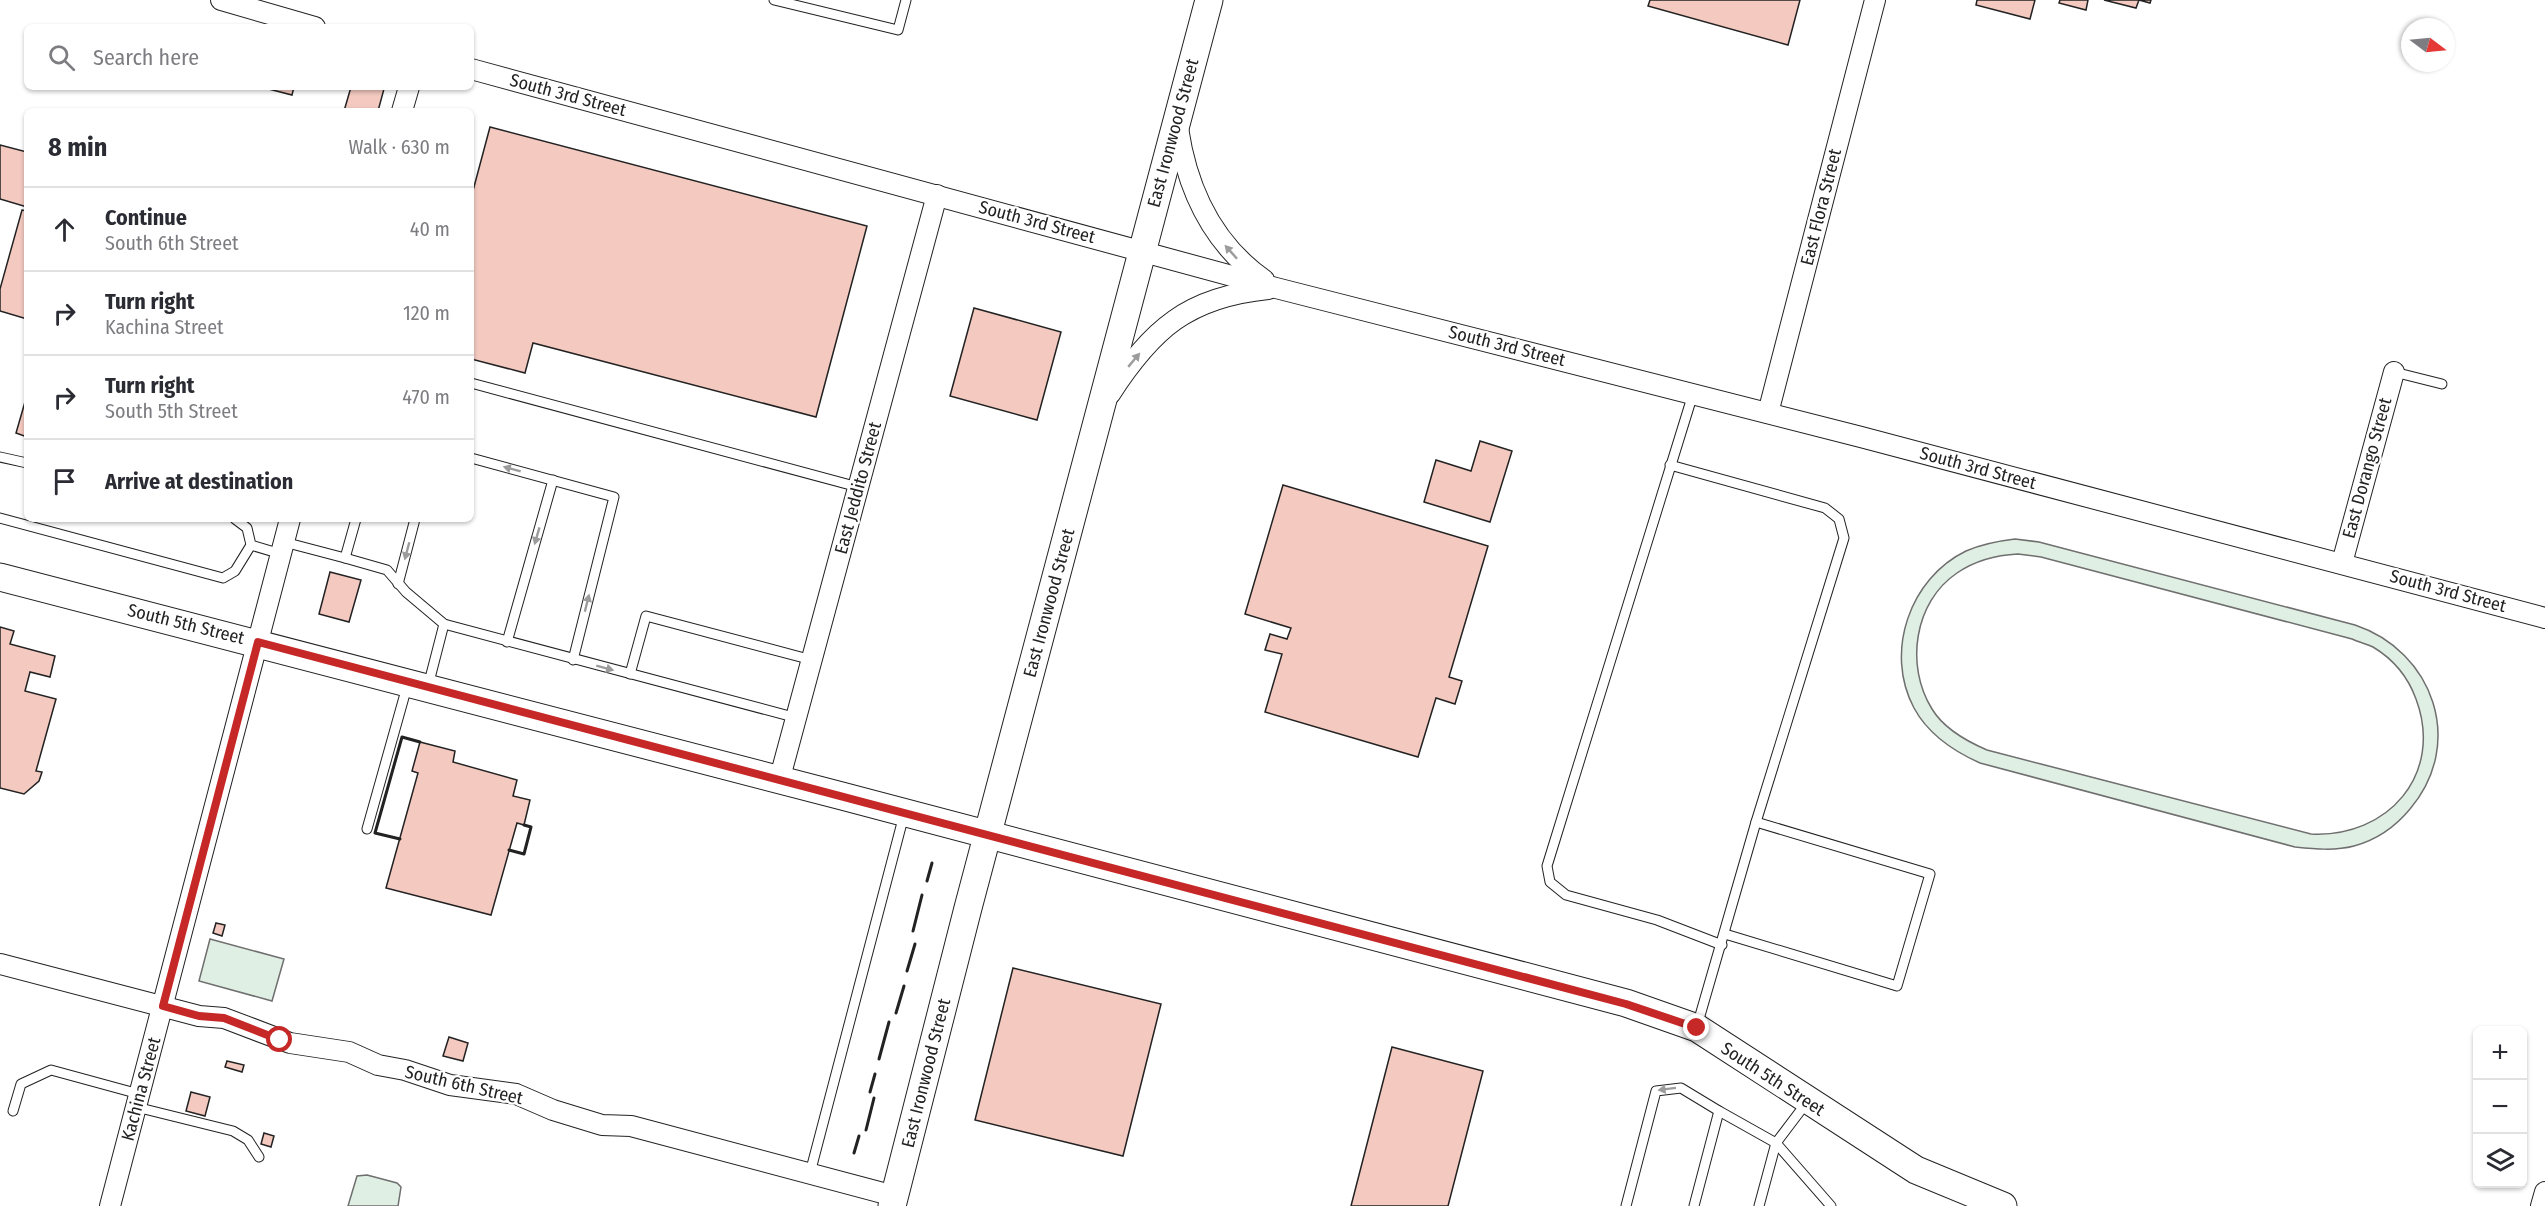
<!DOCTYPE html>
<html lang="en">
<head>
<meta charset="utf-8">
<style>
	:root { --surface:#fff; --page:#f2f2f3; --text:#2b2b33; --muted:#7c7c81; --line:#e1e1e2 }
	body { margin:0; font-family:"Fira Sans Condensed",sans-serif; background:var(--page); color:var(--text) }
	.controls { position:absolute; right:18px; bottom:18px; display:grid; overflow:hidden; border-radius:9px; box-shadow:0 2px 4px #0004 }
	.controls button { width:54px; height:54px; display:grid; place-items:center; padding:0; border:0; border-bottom:2px solid var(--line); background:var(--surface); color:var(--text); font:30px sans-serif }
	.compass { position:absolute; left:2401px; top:18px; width:54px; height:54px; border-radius:50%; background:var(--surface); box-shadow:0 2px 4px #0004; rotate:106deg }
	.stop { position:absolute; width:18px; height:18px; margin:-14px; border:4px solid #c62828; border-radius:50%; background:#fff }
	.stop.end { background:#c62828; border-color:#fff; box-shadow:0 2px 6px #0008 }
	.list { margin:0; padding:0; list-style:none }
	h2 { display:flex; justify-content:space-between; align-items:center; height:78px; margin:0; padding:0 24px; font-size:26px }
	h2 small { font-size:20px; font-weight:400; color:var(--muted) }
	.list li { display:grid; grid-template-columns:39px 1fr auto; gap:18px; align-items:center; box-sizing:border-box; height:84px; padding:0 24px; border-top:2px solid var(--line) }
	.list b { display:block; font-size:22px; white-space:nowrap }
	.list p { margin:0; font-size:20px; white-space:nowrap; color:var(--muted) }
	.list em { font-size:20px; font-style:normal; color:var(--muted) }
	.icon { flex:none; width:33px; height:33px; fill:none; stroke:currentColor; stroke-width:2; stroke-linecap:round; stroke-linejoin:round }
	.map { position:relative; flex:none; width:2545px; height:1206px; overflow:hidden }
	.search { position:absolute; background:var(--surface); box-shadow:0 2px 4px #0004; left:24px; top:24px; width:450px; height:66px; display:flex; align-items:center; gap:15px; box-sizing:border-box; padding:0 21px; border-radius:9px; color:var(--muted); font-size:22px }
	.panel { position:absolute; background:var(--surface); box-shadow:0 2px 4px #0004; left:24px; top:108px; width:450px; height:414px; border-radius:9px }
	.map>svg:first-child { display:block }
	.green { fill:#e0efe3; stroke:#6f6f6f; stroke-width:1.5; fill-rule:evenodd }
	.building { fill:#f3c9c0; stroke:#222; stroke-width:1.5 }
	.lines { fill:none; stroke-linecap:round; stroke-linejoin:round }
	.lane-casing { stroke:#222; stroke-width:11 }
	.street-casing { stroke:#222; stroke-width:22 }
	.secondary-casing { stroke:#222; stroke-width:29 }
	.lane { stroke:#fff; stroke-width:9 }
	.street { stroke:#fff; stroke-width:20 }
	.secondary { stroke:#fff; stroke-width:27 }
	.wall { stroke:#222; stroke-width:3 }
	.oneway { fill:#9c9c9c }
	.route { stroke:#c62828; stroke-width:8 }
	.labels { text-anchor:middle; stroke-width:4.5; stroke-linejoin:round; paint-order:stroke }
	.street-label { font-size:18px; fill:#222; stroke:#fff }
</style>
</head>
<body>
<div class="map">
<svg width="2545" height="1206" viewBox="0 0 2545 1206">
	<rect width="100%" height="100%" fill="#fff"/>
	<g class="green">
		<path d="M2015 539 2039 542 2355 625C2433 651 2466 743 2410 809 2396 826 2376 840 2354 846 2335 851 2315 849 2295 847L1980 763C1953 751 1928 734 1914 708 1884 652 1910 578 1966 551 1982 544 1998 541 2015 539ZM2018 554 2041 557 2352 639C2358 642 2367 644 2373 647 2393 659 2408 677 2416 699 2444 774 2388 838 2311 834L1987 750C1966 741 1944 729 1932 709 1905 666 1914 602 1957 573 1976 560 1996 555 2018 554Z"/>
		<path d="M210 939 284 959 272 1001 199 981Z"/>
		<path d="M367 1175 397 1183 401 1187 398 1206H348L357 1176Z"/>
	</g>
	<g class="building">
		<path d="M1650 0H1800L1788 45 1648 6Z"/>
		<path d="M1977 0H2035L2030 19 1976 5Z"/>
		<path d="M2060 0H2088L2086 10 2059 3Z"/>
		<path d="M2104 0H2151L2150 3 2139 0 2136 8Z"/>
		<path d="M261 87H294L292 95Z"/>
		<path d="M351 87 384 89 378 111H344Z"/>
		<path d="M490 127 867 226 816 417 533 343 525 373 471 359V198Z"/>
		<path d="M0 145 27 152V207L0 199Z"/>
		<path d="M22 210 27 211V319L0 311V289Z"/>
		<path d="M974 308 1061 332 1037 420 950 396Z"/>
		<path d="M27 395V437L16 433Z"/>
		<path d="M1480 441 1512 451 1490 522 1424 502 1436 460 1471 471Z"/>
		<path d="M1283 485 1488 546 1449 677 1462 681 1455 704 1436 698 1418 757 1265 712 1282 654 1265 650 1270 634 1287 639 1291 628 1245 614Z"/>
		<path d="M330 572 361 580 349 622 319 614Z"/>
		<path d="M0 627 14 631 10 644 55 656 50 677 30 672 25 691 56 699 36 771 42 772 39 781 24 794 0 788Z"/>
		<path d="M420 742 455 751 453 762 517 780 513 796 530 800 524 825 517 823 491 915 386 888 418 773 412 771Z"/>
		<path d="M216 923 225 925 222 936 213 933Z"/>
		<path d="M1013 968 1161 1004 1123 1156 975 1120Z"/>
		<path d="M449 1037 468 1043 463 1061 443 1056Z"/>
		<path d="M1392 1047 1483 1071 1448 1206H1351Z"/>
		<path d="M227 1061 244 1065 242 1072 225 1067Z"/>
		<path d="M191 1092 210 1097 205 1116 186 1111Z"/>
		<path d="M264 1133 274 1136 271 1147 261 1144Z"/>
	</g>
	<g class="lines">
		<defs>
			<g id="lane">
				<path d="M774 0 898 30 906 0"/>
				<path d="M2394 372 2442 384"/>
				<path d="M471 383 858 487"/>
				<path d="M1693 394 1547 866 1550 882 1566 895 1657 920 1722 945"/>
				<path d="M0 457 27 463"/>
				<path d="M471 458 614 497 573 660"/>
				<path d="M1670 465 1825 508 1839 519 1844 538 1756 822 1697 1026"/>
				<path d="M0 518 223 578 235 571 251 545"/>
				<path d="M235 519 247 528 251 545 281 554"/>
				<path d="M284 542 345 558 356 519"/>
				<path d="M345 558 387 570 406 592 444 624"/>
				<path d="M398 584 415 519"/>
				<path d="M507 642 553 480"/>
				<path d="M630 674 646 616 812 660"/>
				<path d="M428 686 444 624 797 718"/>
				<path d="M367 829 408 683"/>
				<path d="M1725 934 1897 986 1930 874 1756 822"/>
				<path d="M136 1107 233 1131 248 1140 259 1157"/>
				<path d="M13 1111 21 1084 51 1070 139 1094"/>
				<path d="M1776 1143 1831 1206"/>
				<path d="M810 1173 904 815"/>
				<path d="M1626 1206 1656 1091 1681 1088 1719 1111"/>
				<path d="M1694 1206 1719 1111 1776 1143 1807 1102"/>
				<path d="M1759 1206 1776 1143"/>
			</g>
			<g id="street">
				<path d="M221 0 315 27"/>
				<path d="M471 69 1276 288 1861 437 2545 618"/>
				<path d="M402 111 409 87"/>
				<path d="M1178 128C1187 189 1213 244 1264 280"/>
				<path d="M1110 394C1152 329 1188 297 1268 289"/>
				<path d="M1768 413 1875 0"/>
				<path d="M2342 563 2394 372"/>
				<path d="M779 781 937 195"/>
				<path d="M0 964 199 1016 224 1018 290 1043 349 1052 378 1065 405 1070 450 1085 516 1094 553 1110 602 1125 631 1126 894 1196"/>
				<path d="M110 1206 290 519"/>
				<path d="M2541 1206 2545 1192"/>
			</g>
			<g id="secondary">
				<path d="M0 577C543 714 1084 862 1626 1003L1697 1028 1916 1170 2003 1206"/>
				<path d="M892 1206 968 908 1209 0"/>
			</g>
		</defs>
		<use href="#lane" class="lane-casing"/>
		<use href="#street" class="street-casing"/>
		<use href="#secondary" class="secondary-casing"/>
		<use href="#lane" class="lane"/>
		<use href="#street" class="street"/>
		<use href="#secondary" class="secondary"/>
		<g class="wall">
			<path d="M400 839 375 833 402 737 420 742"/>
			<path d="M509 850 524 854 531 827 524 825"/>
			<path d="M927 881 932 863"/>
			<path d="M913 931 922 895"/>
			<path d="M907 971 915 944"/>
			<path d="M896 1013 904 986"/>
			<path d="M879 1059 889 1022"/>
			<path d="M870 1092 875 1074"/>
			<path d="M866 1130 874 1098"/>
			<path d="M854 1153 859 1136"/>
		</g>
	</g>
	<defs><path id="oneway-solid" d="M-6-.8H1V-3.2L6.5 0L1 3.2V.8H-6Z" transform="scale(1.5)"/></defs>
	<g class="oneway">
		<use href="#oneway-solid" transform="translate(1231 252) rotate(-132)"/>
		<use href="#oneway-solid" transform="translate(1134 360) rotate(-50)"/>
		<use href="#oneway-solid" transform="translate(512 469) rotate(-165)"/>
		<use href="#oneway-solid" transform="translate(537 536) rotate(106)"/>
		<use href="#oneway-solid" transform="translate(407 551) rotate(105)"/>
		<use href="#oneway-solid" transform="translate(587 603) rotate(-76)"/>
		<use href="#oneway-solid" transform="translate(605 668) rotate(15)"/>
		<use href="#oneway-solid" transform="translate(1667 1089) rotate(173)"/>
	</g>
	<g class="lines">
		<path class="route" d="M280 1040 224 1018 199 1016 163 1006 258 642 1626 1004 1697 1028"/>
	</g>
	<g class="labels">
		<g class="street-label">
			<text transform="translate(568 95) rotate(15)" y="6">South 3rd Street</text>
			<text transform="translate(1173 133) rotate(-75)" y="6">East Ironwood Street</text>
			<text transform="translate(1821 207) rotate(-76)" y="6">East Flora Street</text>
			<text transform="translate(1037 222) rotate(15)" y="6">South 3rd Street</text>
			<text transform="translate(1507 346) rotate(14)" y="6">South 3rd Street</text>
			<text transform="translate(1978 468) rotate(15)" y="6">South 3rd Street</text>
			<text transform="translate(2367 468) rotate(-75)" y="6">East Dorango Street</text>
			<text transform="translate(858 488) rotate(-75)" y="6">East Jeddito Street</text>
			<text transform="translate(2448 591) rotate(15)" y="6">South 3rd Street</text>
			<text transform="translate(1049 603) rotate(-75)" y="6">East Ironwood Street</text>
			<text transform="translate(186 624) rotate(14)" y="6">South 5th Street</text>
			<text transform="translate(926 1073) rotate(-76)" y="6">East Ironwood Street</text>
			<text transform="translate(1773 1079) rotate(33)" y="6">South 5th Street</text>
			<text transform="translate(464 1085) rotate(13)" y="6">South 6th Street</text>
			<text transform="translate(141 1089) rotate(-75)" y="6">Kachina Street</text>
		</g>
	</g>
</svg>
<div class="controls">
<button>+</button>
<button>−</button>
<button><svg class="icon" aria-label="layers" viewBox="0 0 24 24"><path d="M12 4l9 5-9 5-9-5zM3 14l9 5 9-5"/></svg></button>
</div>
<svg class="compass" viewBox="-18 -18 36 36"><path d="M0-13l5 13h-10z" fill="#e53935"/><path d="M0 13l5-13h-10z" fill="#7c7c81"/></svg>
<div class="stop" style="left:280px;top:1040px"></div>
<div class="stop end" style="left:1697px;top:1028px"></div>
<div class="search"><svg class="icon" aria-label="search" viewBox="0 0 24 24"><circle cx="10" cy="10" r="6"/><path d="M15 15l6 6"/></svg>Search here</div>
<section class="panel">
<h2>8 min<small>Walk · 630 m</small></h2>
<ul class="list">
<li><svg class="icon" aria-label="ahead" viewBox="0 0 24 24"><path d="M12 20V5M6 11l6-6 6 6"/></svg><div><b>Continue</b><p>South 6th Street</p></div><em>40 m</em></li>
<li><svg class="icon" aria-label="right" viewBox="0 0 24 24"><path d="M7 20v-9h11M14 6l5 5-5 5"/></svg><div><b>Turn right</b><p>Kachina Street</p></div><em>120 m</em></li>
<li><svg class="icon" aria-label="right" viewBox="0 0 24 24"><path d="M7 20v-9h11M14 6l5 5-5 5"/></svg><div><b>Turn right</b><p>South 5th Street</p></div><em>470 m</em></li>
<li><svg class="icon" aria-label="arrive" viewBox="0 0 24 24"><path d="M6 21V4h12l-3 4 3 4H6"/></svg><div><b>Arrive at destination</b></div></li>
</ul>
</section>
</div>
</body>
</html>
